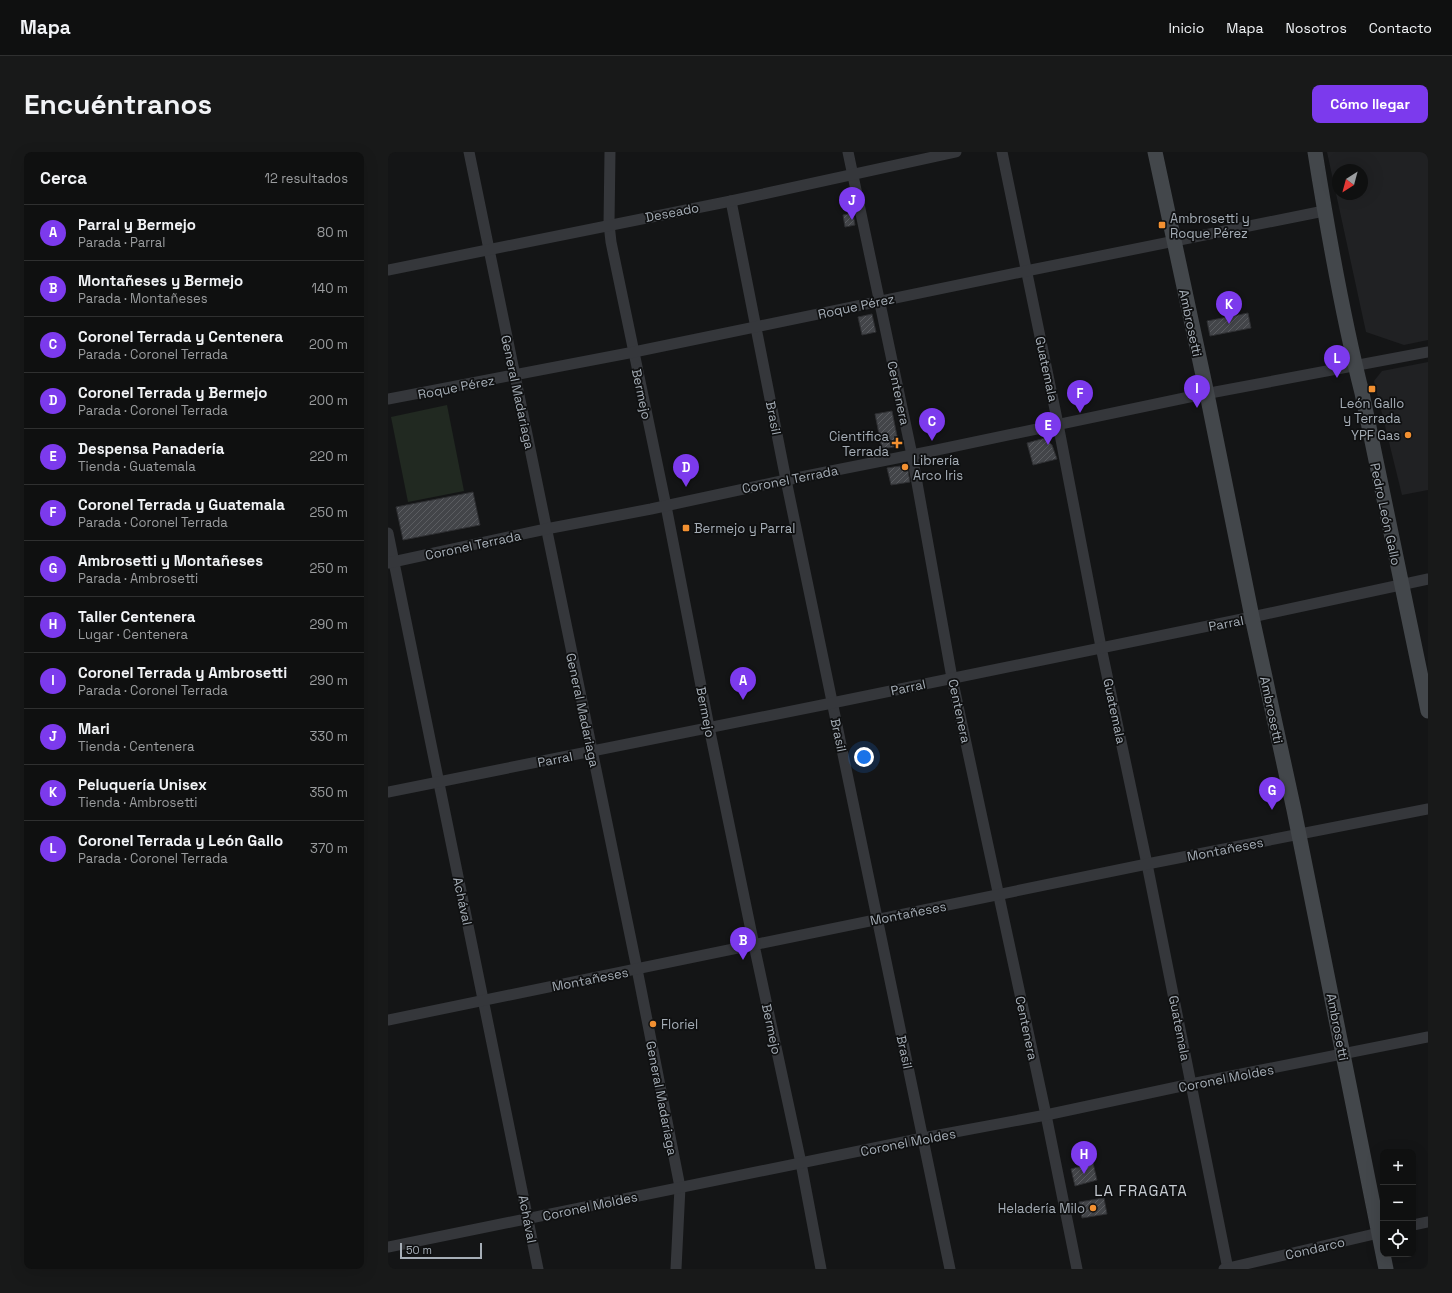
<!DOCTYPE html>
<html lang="es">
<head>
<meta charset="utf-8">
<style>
	:root { --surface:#0f1010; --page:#181919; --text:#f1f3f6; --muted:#9b9d9f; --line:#2f3030; --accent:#7c3aed }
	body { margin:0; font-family:"Space Grotesk",sans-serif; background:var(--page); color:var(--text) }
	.controls { position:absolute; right:12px; bottom:12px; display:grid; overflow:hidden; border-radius:8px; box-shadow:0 4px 16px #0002 }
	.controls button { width:36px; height:36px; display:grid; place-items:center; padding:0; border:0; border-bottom:1px solid var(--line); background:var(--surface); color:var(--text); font:20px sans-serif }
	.compass { position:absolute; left:944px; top:12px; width:36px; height:36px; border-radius:50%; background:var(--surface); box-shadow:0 4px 16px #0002; rotate:216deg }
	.scale { position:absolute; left:12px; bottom:10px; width:82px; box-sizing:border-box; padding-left:4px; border:2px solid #a6aeb7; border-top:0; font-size:11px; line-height:14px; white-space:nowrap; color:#a6aeb7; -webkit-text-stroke:3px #0f1011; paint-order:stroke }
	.you { position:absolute; left:476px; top:605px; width:14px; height:14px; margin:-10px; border:3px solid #fff; border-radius:50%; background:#1a73e8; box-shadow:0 0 0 6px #1a73e833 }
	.badge { display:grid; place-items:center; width:26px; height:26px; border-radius:50%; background:var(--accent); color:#fff; font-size:13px; font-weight:700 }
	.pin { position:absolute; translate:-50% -33px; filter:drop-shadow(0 1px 2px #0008) }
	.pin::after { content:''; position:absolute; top:21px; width:14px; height:12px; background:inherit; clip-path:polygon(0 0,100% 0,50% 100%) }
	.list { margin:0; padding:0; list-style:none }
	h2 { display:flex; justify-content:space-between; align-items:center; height:52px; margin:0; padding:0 16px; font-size:17px }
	h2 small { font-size:13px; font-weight:400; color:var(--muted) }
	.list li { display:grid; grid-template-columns:26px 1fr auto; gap:12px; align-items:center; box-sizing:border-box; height:56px; padding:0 16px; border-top:1px solid var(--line) }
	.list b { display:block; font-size:15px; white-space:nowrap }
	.list p { margin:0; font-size:13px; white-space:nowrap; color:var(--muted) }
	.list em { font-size:13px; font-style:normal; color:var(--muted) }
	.icon { flex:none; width:22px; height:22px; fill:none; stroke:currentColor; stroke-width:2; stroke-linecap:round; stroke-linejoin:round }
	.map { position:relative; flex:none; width:1040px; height:1117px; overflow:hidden; border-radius:8px }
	header { display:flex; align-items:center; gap:24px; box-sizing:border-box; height:56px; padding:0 20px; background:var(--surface); border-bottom:1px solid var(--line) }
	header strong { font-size:19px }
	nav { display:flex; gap:22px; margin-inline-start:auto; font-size:14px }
	.intro { display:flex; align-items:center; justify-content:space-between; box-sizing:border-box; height:96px; padding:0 24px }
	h1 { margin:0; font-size:28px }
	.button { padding:10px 18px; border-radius:8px; background:var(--accent); color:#fff; font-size:14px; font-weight:700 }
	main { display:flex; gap:24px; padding:0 24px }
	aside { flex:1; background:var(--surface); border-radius:8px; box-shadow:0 4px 16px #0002 }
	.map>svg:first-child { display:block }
	.built { fill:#202123; fill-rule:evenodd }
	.green { fill:#212921 }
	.building { fill:url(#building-hatch); stroke:#2e2f32 }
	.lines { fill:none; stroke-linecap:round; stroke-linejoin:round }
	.street { stroke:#35373b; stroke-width:11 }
	.secondary { stroke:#43474b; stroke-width:15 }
	.poi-dot { fill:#f29031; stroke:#0f1011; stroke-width:1.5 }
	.labels { text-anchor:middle; stroke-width:3.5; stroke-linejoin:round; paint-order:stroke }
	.street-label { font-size:13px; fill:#a6aeb7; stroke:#0f1011 }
	.poi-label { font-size:13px; fill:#a6aeb7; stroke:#0f1011; text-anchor:start }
	.quarter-label { font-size:15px; letter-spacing:1px; fill:#c7ccd3; stroke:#0f1011 }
</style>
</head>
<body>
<header>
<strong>Mapa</strong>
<nav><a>Inicio</a><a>Mapa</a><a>Nosotros</a><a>Contacto</a></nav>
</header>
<div class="intro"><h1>Encuéntranos</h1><a class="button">Cómo llegar</a></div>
<main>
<aside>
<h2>Cerca<small>12 resultados</small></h2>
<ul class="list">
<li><span class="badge">A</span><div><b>Parral y Bermejo</b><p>Parada · Parral</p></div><em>80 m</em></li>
<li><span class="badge">B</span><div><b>Montañeses y Bermejo</b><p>Parada · Montañeses</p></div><em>140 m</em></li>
<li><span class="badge">C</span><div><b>Coronel Terrada y Centenera</b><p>Parada · Coronel Terrada</p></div><em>200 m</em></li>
<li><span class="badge">D</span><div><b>Coronel Terrada y Bermejo</b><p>Parada · Coronel Terrada</p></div><em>200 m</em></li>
<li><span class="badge">E</span><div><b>Despensa Panadería</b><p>Tienda · Guatemala</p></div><em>220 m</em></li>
<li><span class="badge">F</span><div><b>Coronel Terrada y Guatemala</b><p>Parada · Coronel Terrada</p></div><em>250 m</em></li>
<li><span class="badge">G</span><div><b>Ambrosetti y Montañeses</b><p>Parada · Ambrosetti</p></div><em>250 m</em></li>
<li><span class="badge">H</span><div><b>Taller Centenera</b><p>Lugar · Centenera</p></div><em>290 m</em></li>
<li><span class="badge">I</span><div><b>Coronel Terrada y Ambrosetti</b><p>Parada · Coronel Terrada</p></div><em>290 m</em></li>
<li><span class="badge">J</span><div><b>Mari</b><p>Tienda · Centenera</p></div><em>330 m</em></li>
<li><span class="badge">K</span><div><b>Peluquería Unisex</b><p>Tienda · Ambrosetti</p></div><em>350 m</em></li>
<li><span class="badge">L</span><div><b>Coronel Terrada y León Gallo</b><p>Parada · Coronel Terrada</p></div><em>370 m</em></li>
</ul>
</aside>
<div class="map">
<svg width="1040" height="1117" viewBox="0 0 1040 1117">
	<defs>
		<pattern id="building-hatch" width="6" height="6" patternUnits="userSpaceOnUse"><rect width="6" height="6" fill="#434549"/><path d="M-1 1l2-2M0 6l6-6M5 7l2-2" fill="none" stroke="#5b5d61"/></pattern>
	</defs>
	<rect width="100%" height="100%" fill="#141516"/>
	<g class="built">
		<path d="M939 0H1040V188L1016 193 978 180ZM950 18H974V42H950Z"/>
		<path d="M1040 210V338L1014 343 986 229 994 219Z"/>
	</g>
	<path class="green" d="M59 253 76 339 20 350 3 265Z"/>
	<g class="building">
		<path d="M465 61 467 73 457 75 455 63Z"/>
		<path d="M860 161 863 176 822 184 819 169Z"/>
		<path d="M484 162 488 180 474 183 470 165Z"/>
		<path d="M504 259 511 294 494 297 487 262Z"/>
		<path d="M657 286 664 293 669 307 645 313 639 291Z"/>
		<path d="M519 313 522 330 503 333 499 316Z"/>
		<path d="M85 340 92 373 15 388 8 355Z"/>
		<path d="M705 1011 709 1028 687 1034 683 1017Z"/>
		<path d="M716 1046 719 1062 694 1066 691 1050Z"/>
	</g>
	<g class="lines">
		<g class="street">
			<path d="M81 0 249 817 292 1035 288 1117"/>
			<path d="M222 0 221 72 223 90 278 354 321 575 366 793 413 1011 433 1117"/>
			<path d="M460 0 524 303 564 526 658 963 689 1117"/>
			<path d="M614 0 670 272 713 495 759 712 840 1117"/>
			<path d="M343 49 398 328 562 1117"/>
			<path d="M0 118 343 49 568 0"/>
			<path d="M0 247 246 200 638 119 936 59"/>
			<path d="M0 381 150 1117"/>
			<path d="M0 411 158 377 263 357 398 328 544 299 806 244 1040 200"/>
			<path d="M0 640 444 551 864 465 1040 427"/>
			<path d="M0 868 759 712 1040 657"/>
			<path d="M1025 1073 1040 1070"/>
			<path d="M0 1095 535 986 658 963 803 932 1040 885"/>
			<path d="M836 1117 995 1080"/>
		</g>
		<g class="secondary">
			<path d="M767 0 819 242 864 465 906 658 998 1117"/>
			<path d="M927 0C940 81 954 162 974 241L1040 559"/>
		</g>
	</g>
	<g class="poi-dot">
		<rect x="770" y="69" width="8" height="8" rx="2"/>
		<rect x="980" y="233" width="8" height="8" rx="2"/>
		<circle cx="1020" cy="283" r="4"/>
		<path d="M507 285h4v4h4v4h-4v4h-4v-4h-4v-4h4z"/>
		<circle cx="517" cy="315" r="4"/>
		<rect x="294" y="372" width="8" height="8" rx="2"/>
		<circle cx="265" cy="872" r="4"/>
		<circle cx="705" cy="1056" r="4"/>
	</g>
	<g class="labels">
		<g class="street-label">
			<text transform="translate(284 60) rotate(-11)" y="5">Deseado</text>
			<text transform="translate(468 154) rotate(-12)" y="5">Roque Pérez</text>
			<text transform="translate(803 171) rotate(78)" y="5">Ambrosetti</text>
			<text transform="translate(659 217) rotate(78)" y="5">Guatemala</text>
			<text transform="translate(68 235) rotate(-11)" y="5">Roque Pérez</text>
			<text transform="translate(130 240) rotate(78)" y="5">General Madariaga</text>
			<text transform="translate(511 241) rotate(78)" y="5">Centenera</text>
			<text transform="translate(254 242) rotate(78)" y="5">Bermejo</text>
			<text transform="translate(386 266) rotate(79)" y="5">Brasil</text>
			<text transform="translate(402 327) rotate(-11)" y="5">Coronel Terrada</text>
			<text transform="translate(998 362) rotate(78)" y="5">Pedro León Gallo</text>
			<text transform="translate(85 393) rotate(-12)" y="5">Coronel Terrada</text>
			<text transform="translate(838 471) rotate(-11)" y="5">Parral</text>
			<text transform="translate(520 535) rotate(-12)" y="5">Parral</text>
			<text transform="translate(195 558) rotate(78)" y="5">General Madariaga</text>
			<text transform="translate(884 558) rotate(78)" y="5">Ambrosetti</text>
			<text transform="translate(572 559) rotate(78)" y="5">Centenera</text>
			<text transform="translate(727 559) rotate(78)" y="5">Guatemala</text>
			<text transform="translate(318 560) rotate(79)" y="5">Bermejo</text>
			<text transform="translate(451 583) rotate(78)" y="5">Brasil</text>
			<text transform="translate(167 607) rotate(-11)" y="5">Parral</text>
			<text transform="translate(837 697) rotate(-11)" y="5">Montañeses</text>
			<text transform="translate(75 749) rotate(78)" y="5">Achával</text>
			<text transform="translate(520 761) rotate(-11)" y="5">Montañeses</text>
			<text transform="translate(202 827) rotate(-11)" y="5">Montañeses</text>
			<text transform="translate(950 875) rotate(79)" y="5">Ambrosetti</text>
			<text transform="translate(639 876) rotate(78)" y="5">Centenera</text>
			<text transform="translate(792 876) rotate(79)" y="5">Guatemala</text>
			<text transform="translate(384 877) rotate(78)" y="5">Bermejo</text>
			<text transform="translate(517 900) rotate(78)" y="5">Brasil</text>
			<text transform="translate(838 926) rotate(-11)" y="5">Coronel Moldes</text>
			<text transform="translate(274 946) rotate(79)" y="5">General Madariaga</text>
			<text transform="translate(520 990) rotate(-11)" y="5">Coronel Moldes</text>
			<text transform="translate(202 1054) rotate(-12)" y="5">Coronel Moldes</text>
			<text transform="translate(140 1067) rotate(79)" y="5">Achával</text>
			<text transform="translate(927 1096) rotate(-13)" y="5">Condarco</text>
		</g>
		<g class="poi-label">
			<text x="782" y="71">Ambrosetti y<tspan x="782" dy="15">Roque Pérez</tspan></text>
			<text x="984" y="256" text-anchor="middle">León Gallo<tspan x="984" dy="15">y Terrada</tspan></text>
			<text x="1012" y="288" text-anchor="end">YPF Gas</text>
			<text x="501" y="289" text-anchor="end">Cientifica<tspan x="501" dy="15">Terrada</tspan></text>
			<text x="525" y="313">Librería<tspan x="525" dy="15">Arco Iris</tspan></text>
			<text x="306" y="381">Bermejo y Parral</text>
			<text x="273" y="877">Floriel</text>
			<text x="697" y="1061" text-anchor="end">Heladería Milo</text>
		</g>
		<g class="quarter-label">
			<text x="753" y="1044">LA FRAGATA</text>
		</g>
	</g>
</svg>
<div class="controls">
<button>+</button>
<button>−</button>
<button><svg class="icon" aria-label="locate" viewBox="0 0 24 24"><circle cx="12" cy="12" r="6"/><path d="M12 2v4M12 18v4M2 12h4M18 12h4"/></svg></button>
</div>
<svg class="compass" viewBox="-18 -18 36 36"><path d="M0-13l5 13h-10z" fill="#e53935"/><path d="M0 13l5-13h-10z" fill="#9b9d9f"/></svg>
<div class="scale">50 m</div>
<div class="you"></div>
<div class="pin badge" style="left:355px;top:548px">A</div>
<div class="pin badge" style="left:355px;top:808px">B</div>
<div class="pin badge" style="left:544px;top:289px">C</div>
<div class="pin badge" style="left:298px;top:335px">D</div>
<div class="pin badge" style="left:660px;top:293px">E</div>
<div class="pin badge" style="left:692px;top:261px">F</div>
<div class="pin badge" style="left:884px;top:658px">G</div>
<div class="pin badge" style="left:696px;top:1022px">H</div>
<div class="pin badge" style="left:809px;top:256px">I</div>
<div class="pin badge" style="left:464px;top:68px">J</div>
<div class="pin badge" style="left:841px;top:172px">K</div>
<div class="pin badge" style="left:949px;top:226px">L</div>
</div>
</main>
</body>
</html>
